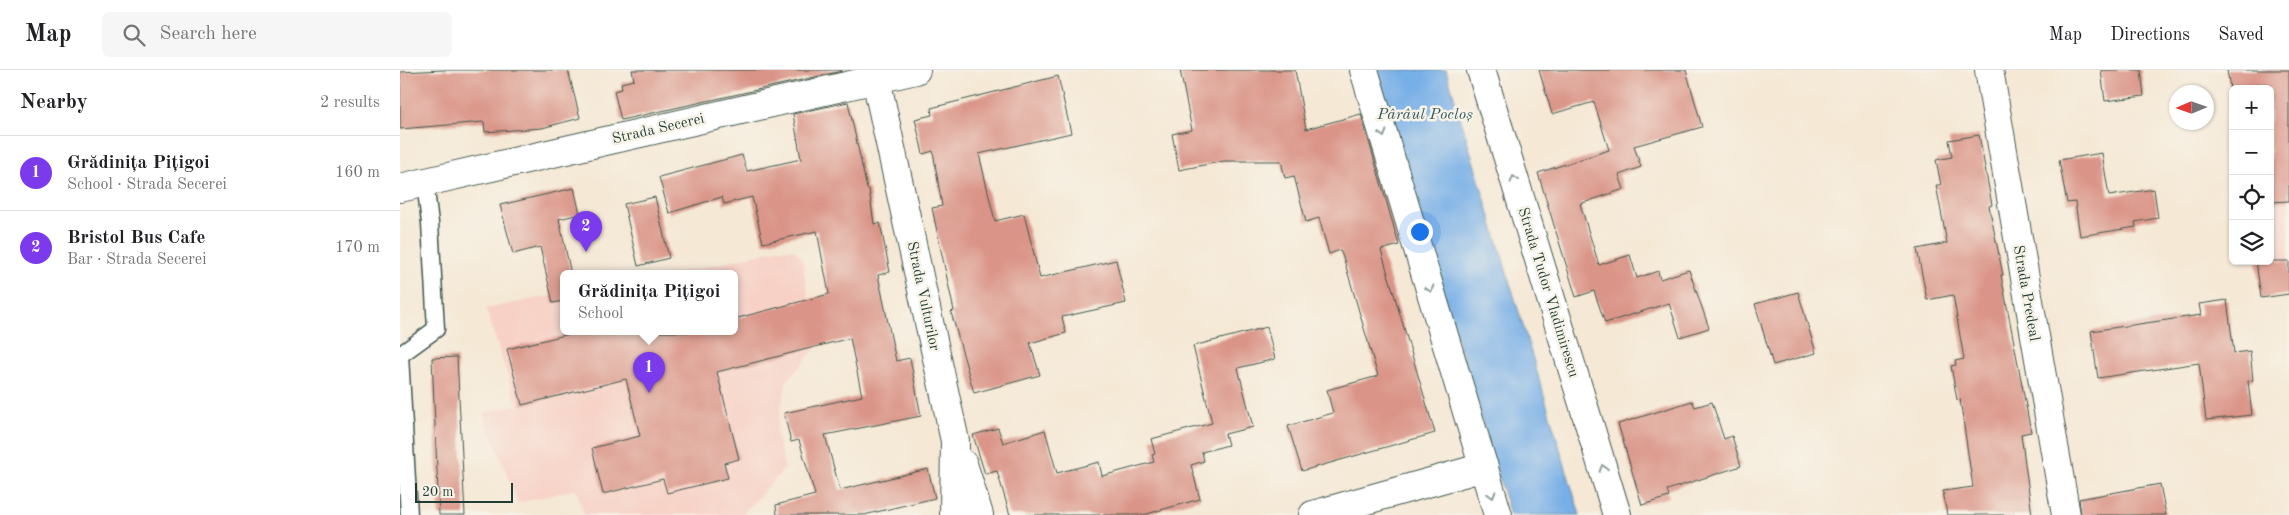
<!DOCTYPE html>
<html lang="en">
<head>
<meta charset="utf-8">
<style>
	:root { --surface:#fff; --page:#f6f6f6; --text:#202124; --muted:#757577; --line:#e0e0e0; --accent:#7c3aed }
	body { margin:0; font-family:"Old Standard TT",serif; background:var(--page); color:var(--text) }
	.controls { position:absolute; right:15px; top:15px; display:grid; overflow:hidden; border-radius:8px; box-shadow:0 1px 4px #0004 }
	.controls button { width:45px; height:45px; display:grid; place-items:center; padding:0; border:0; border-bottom:1px solid var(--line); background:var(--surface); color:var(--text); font:25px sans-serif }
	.compass { position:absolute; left:1769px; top:15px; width:45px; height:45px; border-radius:50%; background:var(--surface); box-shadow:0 1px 4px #0004; rotate:268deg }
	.scale { position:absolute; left:15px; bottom:12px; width:98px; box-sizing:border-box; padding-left:5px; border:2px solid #1f3d34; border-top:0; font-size:14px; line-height:18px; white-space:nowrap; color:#1f3d34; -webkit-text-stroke:4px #f7f3e8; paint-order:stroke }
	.you { position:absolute; left:1019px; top:161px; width:18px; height:18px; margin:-12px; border:4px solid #fff; border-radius:50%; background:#1a73e8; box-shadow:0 0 0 8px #1a73e833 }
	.badge { display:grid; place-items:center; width:32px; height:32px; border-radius:50%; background:var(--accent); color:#fff; font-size:16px; font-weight:700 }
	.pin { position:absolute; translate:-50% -41px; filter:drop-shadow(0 1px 2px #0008) }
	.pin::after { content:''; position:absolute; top:26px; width:18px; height:15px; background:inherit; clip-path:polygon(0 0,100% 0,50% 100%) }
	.popup { position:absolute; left:160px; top:200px; width:178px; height:65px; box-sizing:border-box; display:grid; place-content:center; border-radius:8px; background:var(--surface); filter:drop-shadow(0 1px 4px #0005); font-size:16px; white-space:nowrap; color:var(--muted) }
	.popup b { font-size:19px; color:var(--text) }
	.popup::after { content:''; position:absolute; left:50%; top:100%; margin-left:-10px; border:10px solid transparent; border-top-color:var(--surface) }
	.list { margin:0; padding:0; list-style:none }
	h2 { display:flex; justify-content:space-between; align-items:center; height:65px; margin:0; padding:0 20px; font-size:21px }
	h2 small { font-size:16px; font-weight:400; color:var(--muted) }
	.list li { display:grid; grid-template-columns:32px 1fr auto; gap:15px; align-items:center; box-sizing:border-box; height:75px; padding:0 20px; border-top:1px solid var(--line) }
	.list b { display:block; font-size:19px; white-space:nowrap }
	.list p { margin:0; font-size:16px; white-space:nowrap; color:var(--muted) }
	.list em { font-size:16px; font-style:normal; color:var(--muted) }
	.icon { flex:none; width:28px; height:28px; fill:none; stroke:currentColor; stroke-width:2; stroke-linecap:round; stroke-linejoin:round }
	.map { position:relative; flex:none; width:1889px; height:445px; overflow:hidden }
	header { display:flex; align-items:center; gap:30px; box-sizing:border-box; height:70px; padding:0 25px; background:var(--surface); border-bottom:1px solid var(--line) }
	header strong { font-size:24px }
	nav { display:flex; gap:28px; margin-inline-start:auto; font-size:18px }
	.search { width:350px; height:45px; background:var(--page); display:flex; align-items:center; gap:12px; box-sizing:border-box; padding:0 18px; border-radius:8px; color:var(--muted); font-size:19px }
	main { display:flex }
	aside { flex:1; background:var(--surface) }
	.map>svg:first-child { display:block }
	.built { fill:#f7d1c6 }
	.water { fill:#77afe7; stroke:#4b768e }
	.building { fill:#da9588 }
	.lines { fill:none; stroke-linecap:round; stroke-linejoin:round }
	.service-casing { stroke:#3f574c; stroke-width:19 }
	.minor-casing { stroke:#3f574c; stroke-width:30 }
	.tertiary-casing { stroke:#3f574c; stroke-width:30 }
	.service { stroke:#fff; stroke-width:16 }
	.minor { stroke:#fff; stroke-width:28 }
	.tertiary { stroke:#fff; stroke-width:28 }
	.oneway { stroke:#8f9e9a }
	.labels { text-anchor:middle; stroke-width:5; stroke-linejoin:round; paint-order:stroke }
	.street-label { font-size:15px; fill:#1f3d34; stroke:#f7f3e8 }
	.water-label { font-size:16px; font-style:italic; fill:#355a61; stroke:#f7f3e8 }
</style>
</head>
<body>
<header>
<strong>Map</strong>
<div class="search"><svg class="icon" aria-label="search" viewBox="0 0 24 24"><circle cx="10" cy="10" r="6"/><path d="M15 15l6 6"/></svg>Search here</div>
<nav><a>Map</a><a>Directions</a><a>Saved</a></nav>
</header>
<main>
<aside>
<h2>Nearby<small>2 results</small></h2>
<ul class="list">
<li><span class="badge">1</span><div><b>Grădinița Pițigoi</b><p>School · Strada Secerei</p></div><em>160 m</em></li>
<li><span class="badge">2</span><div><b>Bristol Bus Cafe</b><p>Bar · Strada Secerei</p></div><em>170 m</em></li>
</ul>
</aside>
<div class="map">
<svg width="1889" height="445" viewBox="0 0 1889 445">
	<rect width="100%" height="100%" fill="#f7f3e8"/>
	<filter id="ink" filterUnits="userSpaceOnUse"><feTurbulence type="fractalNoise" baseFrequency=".02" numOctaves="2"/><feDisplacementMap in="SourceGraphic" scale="10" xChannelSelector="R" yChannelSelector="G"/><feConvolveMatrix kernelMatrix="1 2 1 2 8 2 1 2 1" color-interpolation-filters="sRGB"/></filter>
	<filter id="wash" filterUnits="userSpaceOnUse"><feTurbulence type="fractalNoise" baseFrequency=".0096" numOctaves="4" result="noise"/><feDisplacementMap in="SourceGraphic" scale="20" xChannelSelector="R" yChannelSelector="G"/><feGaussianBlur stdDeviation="1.12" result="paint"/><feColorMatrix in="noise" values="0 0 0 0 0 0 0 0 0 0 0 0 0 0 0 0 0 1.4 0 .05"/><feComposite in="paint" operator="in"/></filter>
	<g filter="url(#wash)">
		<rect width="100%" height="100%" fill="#f5e8d5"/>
		<g class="built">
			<path d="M1826 0H1889V224L1861 228 1856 191H1870V19H1833V44Z"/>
			<path d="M378 179H394L402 188 416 278 387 311 376 364 385 398 342 445H184L176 419 118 433 83 343 117 335 86 239 164 223V262H334V204H263L294 200Z"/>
		</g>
		<path class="water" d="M977 0H1046L1180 445H1110Z"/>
		<g id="blocks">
			<g class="building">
				<path d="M44 0H168L180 48 142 58 85 62 84 52 0 59V2Z"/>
				<path d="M232 0H442V1L221 50 214 21 222 19 221 13 234 10Z"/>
				<path d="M780 0H895L906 59 961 44 999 175 981 180 1035 363 902 401 888 356 933 343 927 320 978 306 944 190 940 180 929 184 919 148 906 152 894 106 885 108 881 91H824L779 100 772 64 792 60Z"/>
				<path d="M1139 0H1286L1302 57 1234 76 1241 97 1219 105 1224 119 1180 134 1199 195 1230 185 1237 208 1258 201 1260 209 1289 200 1309 258 1280 267 1269 233 1205 253 1194 221 1176 227 1138 103 1209 80 1194 32 1152 44Z"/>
				<path d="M1701 0H1741L1744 26 1705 31Z"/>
				<path d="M1827 0H1889V131L1870 132V19H1833V37Z"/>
				<path d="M658 6 671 63 579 84 595 151 624 144 640 208 716 190 726 233 662 247 666 263 630 273 640 305 574 323 551 242 554 241 532 138 542 136 533 81 523 84 515 49 532 45 531 38Z"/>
				<path d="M448 32 467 119H469L474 154 480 153 490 202 478 205 496 291 510 288 521 346 425 365 440 420 528 399 535 428 464 445H377L376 435 415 425 399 370 391 372 384 343 462 326 450 268 317 302 339 389 324 393 328 408 267 423 263 409 203 424 192 378 240 366 226 309 122 335 107 279 178 262H334V249L429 224 417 161 363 173 352 127 324 134 322 127 269 143 259 107 342 85 347 101 401 89 393 44Z"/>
				<path d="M1579 65 1592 135 1589 136 1603 205H1601L1631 362 1621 364 1632 445H1547L1543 421 1573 417 1560 329 1557 330 1551 296 1556 295 1555 291 1564 289 1553 225 1527 230 1517 179 1547 173 1536 115H1541L1536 90 1552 87 1549 70Z"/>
				<path d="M1702 83 1709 126 1754 119 1758 148 1735 152 1736 157 1680 166 1675 132 1667 133 1659 90Z"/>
				<path d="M174 118 180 144 159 149 171 204H164V231L153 233 140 177 113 184 100 135Z"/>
				<path d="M255 127 269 188 238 196 224 134Z"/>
				<path d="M1856 191H1889V224L1861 228Z"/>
				<path d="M1398 222 1416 283 1373 295 1355 234Z"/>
				<path d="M1827 230 1834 283 1850 281 1853 310 1848 311 1852 345 1806 350 1799 293 1698 308 1691 261 1801 245 1799 234Z"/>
				<path d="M867 257 875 289 838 298 853 357 825 364 828 375 802 382 804 391 791 395 800 429 743 445H610L597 401 585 404 573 365 598 358 603 373 645 360 657 403 699 392 702 406 754 392 752 385 755 384 751 369 812 353 793 276Z"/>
				<path d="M57 287 65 445H39L32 288Z"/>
				<path d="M1292 331 1295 337 1312 332 1324 369 1332 366 1341 396 1267 420 1269 427 1242 435 1218 354Z"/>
				<path d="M1760 414 1766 445H1681L1679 429Z"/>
			</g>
		</g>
	</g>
	<g filter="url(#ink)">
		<use href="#blocks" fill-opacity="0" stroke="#3f574c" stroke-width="1"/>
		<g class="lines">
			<defs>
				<path id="service" d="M9 445 0 285 36 259 30 153 25 112"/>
				<g id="minor">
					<path d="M474 0 555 371 554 445"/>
					<path d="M964 0 1098 445"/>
					<path d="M1081 0 1217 445"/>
					<path d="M563 394 579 445"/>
					<path d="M913 445 1084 397"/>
				</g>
				<g id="tertiary">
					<path d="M1589 0 1666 445"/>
					<path d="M0 118 516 0"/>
				</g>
			</defs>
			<use href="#service" class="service-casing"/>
			<use href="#minor" class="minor-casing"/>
			<use href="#tertiary" class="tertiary-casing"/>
			<use href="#service" class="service"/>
			<use href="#minor" class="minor"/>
			<use href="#tertiary" class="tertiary"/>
		</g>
		<defs><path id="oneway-chevron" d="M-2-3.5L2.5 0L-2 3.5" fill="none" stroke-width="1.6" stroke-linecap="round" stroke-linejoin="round" transform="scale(1.25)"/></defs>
		<g class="oneway">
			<use href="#oneway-chevron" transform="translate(983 64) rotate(73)"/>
			<use href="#oneway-chevron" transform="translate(1114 109) rotate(-107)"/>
			<use href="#oneway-chevron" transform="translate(1030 219) rotate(73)"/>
			<use href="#oneway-chevron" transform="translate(1203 398) rotate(-107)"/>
			<use href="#oneway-chevron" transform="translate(1092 425) rotate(74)"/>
		</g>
	</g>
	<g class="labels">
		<g class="street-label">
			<text transform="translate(258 58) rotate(-13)" y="5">Strada Secerei</text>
			<text transform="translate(1149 222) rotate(73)" y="5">Strada Tudor Vladimirescu</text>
			<text transform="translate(1627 223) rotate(80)" y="5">Strada Predeal</text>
			<text transform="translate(524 226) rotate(78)" y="5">Strada Vulturilor</text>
		</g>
		<g class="water-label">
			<text x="1025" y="49">Pârâul Pocloș</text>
		</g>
	</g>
</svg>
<div class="controls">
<button>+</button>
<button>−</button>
<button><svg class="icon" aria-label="locate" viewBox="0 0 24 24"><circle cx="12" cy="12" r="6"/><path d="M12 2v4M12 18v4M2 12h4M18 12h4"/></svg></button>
<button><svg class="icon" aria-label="layers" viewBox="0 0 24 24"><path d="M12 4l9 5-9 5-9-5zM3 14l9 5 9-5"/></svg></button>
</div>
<svg class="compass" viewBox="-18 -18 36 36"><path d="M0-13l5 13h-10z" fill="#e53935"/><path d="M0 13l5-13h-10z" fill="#757577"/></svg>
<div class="scale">20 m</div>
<div class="you"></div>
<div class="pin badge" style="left:249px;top:323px">1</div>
<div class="popup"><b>Grădinița Pițigoi</b>School</div>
<div class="pin badge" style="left:186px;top:182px">2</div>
</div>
</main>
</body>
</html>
